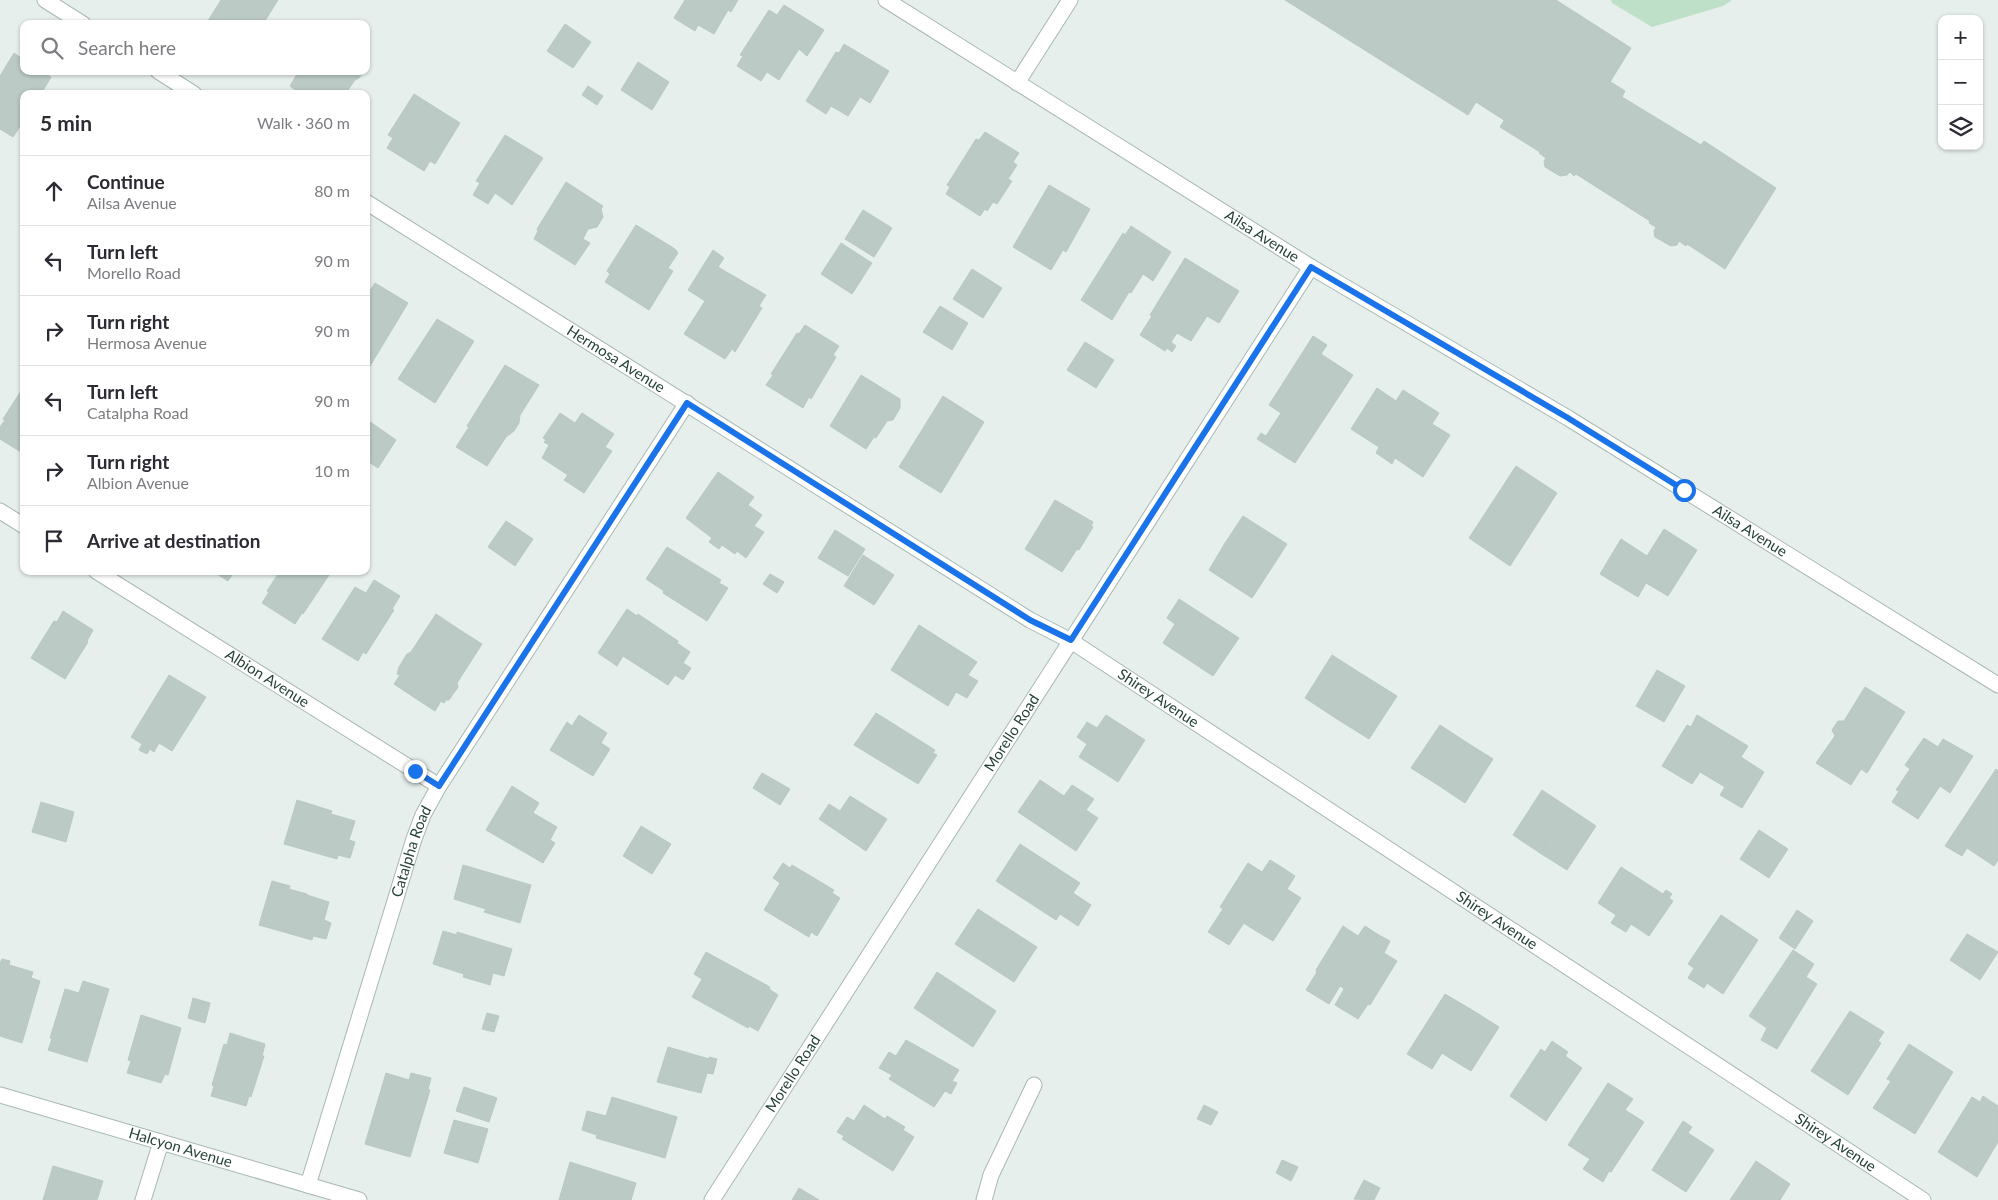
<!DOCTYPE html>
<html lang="en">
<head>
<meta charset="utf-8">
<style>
	:root { --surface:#fff; --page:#f7f7f7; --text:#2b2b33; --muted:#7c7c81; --line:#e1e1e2 }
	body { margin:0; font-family:Lato,sans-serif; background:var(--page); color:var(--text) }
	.controls { position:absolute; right:15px; top:15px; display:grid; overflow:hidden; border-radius:10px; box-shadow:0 1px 4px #0004 }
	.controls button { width:45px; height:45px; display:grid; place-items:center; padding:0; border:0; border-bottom:1px solid var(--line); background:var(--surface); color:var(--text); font:25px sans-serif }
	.stop { position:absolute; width:15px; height:15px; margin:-11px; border:4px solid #1a73e8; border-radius:50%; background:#fff }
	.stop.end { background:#1a73e8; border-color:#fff; box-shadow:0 1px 5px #0008 }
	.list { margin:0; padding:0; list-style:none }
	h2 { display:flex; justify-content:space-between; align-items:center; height:65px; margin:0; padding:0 20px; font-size:21px }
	h2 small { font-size:16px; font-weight:400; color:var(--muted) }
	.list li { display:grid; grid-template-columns:32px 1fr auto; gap:15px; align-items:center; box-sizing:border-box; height:70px; padding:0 20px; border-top:1px solid var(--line) }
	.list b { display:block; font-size:19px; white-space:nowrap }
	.list p { margin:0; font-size:16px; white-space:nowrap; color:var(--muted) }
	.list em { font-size:16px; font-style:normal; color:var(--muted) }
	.icon { flex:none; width:28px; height:28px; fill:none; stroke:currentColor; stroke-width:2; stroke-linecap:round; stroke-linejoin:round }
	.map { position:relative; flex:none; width:1998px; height:1200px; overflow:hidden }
	.search { position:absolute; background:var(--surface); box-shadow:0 1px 4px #0004; left:20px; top:20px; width:350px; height:55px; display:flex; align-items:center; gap:12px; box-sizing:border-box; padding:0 18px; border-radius:10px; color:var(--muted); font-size:19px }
	.panel { position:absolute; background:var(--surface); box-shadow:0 1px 4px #0004; left:20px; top:90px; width:350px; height:485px; border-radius:10px }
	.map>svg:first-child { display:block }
	.green { fill:#bfe0c8 }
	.building { fill:#bbcac4; stroke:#b8c9c2 }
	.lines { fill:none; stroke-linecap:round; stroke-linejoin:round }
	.service-casing { stroke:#a8b8b2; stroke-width:17 }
	.minor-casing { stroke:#a8b8b2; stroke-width:17 }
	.service { stroke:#fff; stroke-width:15 }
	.minor { stroke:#fff; stroke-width:15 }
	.route { stroke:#1a73e8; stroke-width:6 }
	.labels { text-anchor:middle; stroke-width:4; stroke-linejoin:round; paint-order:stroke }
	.street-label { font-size:15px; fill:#24423a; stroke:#f7fbf9 }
</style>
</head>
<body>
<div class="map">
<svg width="1998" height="1200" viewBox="0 0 1998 1200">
	<rect width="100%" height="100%" fill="#e6efeb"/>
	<path class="green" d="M1611 0H1732L1723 6 1652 27 1612 3Z"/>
	<g class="building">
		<path d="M221 0H278L263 24H206Z"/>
		<path d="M685 0H738L731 12 728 10 714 34 698 25 695 31 674 18Z"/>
		<path d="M1285 0H1556L1631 48 1610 82 1552 45 1504 120 1476 102 1468 115Z"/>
		<path d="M784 5 824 30 807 56 799 49 779 80 767 72 761 81 737 66 743 56 740 55 769 10 777 15Z"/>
		<path d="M565 24 591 42 573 68 547 51Z"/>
		<path d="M844 44 889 71 870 103 860 97 848 116 831 106 826 114 806 101 836 52 839 53Z"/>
		<path d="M1552 45 1625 91 1622 97 1701 145 1704 141 1776 188 1725 269 1687 244 1686 246 1679 241 1677 245 1671 246 1655 237 1654 231 1656 227 1649 223 1650 221 1576 174 1574 176 1570 172 1567 175 1560 176 1545 167 1544 161 1546 158 1539 153 1540 152 1500 127Z"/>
		<path d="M14 53 24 60V71H42L51 77 41 94H24V120L13 137 0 129V76Z"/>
		<path d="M638 62 669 82 652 110 621 90Z"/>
		<path d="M299 71H364L359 78 355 80 345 94H301L290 86Z"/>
		<path d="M588 86 603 96 597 105 582 95Z"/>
		<path d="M414 94 460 123 435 164 430 161 424 171 387 148 393 138 388 135Z"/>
		<path d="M985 132 1019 153 1013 162 1017 165 1008 179 1012 181 997 204 993 202 987 211 985 209 980 216 946 194 950 187 947 185 976 139 979 140Z"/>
		<path d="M505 135 543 158 512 205 495 193 488 204 473 195 480 183 476 181Z"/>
		<path d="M566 182 603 206 601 209 603 217 597 227 588 229 583 239 590 243 575 265 534 239 538 231 537 229Z"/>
		<path d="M1049 185 1090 209 1066 252 1063 250 1051 270 1013 247Z"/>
		<path d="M863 210 892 228 874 257 845 239Z"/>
		<path d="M636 225 675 249 678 253 668 268 673 271 649 310 605 282 610 274 607 271Z"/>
		<path d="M1131 226 1171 252 1153 281 1143 274 1131 293 1129 292 1112 320 1081 300 1123 233 1125 235Z"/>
		<path d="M841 243 872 263 852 294 821 274Z"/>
		<path d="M713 250 724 258 718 267 766 295 759 306 762 308 735 352 732 349 725 359 684 334 705 301 688 290Z"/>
		<path d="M1185 258 1239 291 1219 323 1207 316 1191 341 1177 333 1171 342 1176 346 1172 352 1167 348 1165 351 1140 335 1152 316 1150 315Z"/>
		<path d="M972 269 1002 288 983 318 953 299Z"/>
		<path d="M375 283 408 303 370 366 366 363V291L369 292Z"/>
		<path d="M940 306 968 323 952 350 923 332Z"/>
		<path d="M437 319 474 341 435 403 398 379Z"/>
		<path d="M805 325 839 346 833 355 836 357 811 399 809 397 803 408 766 385 773 375 771 374 797 333 799 334Z"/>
		<path d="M1313 336 1327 345 1321 354 1353 375 1295 463 1257 439 1261 433 1266 436 1281 413 1269 405Z"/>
		<path d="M1085 342 1114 360 1096 388 1067 370Z"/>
		<path d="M505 365 539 385 520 415 519 423 514 431 506 437 487 466 456 447 469 427 467 426Z"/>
		<path d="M861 375 900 399V408L893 420 887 421 876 438 874 437 866 449 830 426Z"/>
		<path d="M1377 388 1396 401 1403 390 1425 404 1388 461 1376 453 1379 447 1351 429Z"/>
		<path d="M21 391 24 392V454L0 439V427L5 420 3 419Z"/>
		<path d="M943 396 984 422 941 493 899 467Z"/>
		<path d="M1425 404 1439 413 1432 424 1450 435 1423 477 1395 458 1392 464 1388 461Z"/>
		<path d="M560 413 575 423 582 413 614 434 605 447 612 451 584 493 564 480 568 475 542 458 549 445 544 442 546 440 543 438Z"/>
		<path d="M366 419 396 440 378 468 366 460Z"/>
		<path d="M1516 466 1557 493 1510 566 1469 538Z"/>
		<path d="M718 472 754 497 748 505 762 515 754 526 764 532 746 558 737 551 735 554 722 545 719 549 709 542 712 538 686 518Z"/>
		<path d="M1055 500 1093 522 1091 526 1093 527 1079 550 1077 549 1062 572 1025 549Z"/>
		<path d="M1243 516 1287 544 1269 572 1225 543Z"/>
		<path d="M506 521 533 539 515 566 488 547Z"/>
		<path d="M1664 529 1697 550 1668 596 1646 583 1638 597 1600 574 1621 539 1647 556Z"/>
		<path d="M835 530 865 549 848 576 818 558Z"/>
		<path d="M1225 543 1269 572 1252 598 1209 570Z"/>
		<path d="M667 547 721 580 719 583 728 588 707 621 663 593 664 591 646 579Z"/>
		<path d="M863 555 894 575 874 605 844 586Z"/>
		<path d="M212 571H237L236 573 234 572 228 581Z"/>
		<path d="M280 571 331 572 303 614 302 613 295 624 262 603 269 592 267 591Z"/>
		<path d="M770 574 784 582 777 593 763 584Z"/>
		<path d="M374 580 400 596 392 609 394 610 366 654 363 652 358 661 322 639 355 587 366 593Z"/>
		<path d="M1179 599 1239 638 1213 676 1163 643 1175 624 1167 618Z"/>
		<path d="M627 609 637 616 638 614 678 641 677 643 690 652 683 663 691 668 683 680 675 675 668 685 623 656 617 666 598 653Z"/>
		<path d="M63 611 93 630 87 641 88 642 65 679 31 658 54 621 57 622Z"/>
		<path d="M436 614 460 630 415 698 394 684 400 675 397 674 399 667 407 654 411 652Z"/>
		<path d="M919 625 977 662 968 675 978 681 967 698 956 692 948 706 891 670Z"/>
		<path d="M460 630 482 644 457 683 458 687 449 700H446L444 703 441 701 435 711 415 698Z"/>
		<path d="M1332 655 1365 676 1337 719 1305 698Z"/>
		<path d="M1657 670 1685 686 1664 722 1636 706Z"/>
		<path d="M169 675 206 697 172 751 159 743 154 752 150 749 147 754 139 750 142 744 131 737Z"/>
		<path d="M1365 676 1397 696 1369 739 1337 719Z"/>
		<path d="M1865 687 1905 712 1867 773 1861 769 1851 785 1816 763 1835 736 1832 730 1838 721H1844Z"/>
		<path d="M876 713 935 750 933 753 937 755 918 784 854 745Z"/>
		<path d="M579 715 607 733 601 743 610 749 593 776 550 750 567 722 572 726Z"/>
		<path d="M1106 715 1145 740 1118 782 1079 757 1087 744 1077 737 1087 722 1097 728Z"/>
		<path d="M1697 715 1748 746 1741 757 1764 772 1742 808 1720 795 1725 787 1700 772 1692 784 1662 766 1687 725 1691 727Z"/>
		<path d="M1440 725 1466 742 1438 785 1411 768Z"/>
		<path d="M1924 738 1938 747 1943 739 1973 756 1950 793 1940 786 1918 819 1892 802 1899 791 1896 790 1910 769 1905 765Z"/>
		<path d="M1466 742 1493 759 1465 803 1438 785Z"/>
		<path d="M1996 769 1998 771V860L1994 866 1967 848 1962 856 1945 846Z"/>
		<path d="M762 773 790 789 780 805 753 788Z"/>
		<path d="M1040 780 1064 796 1072 785 1094 799 1086 810 1098 818 1076 851 1018 812Z"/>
		<path d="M512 786 539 803 533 813 557 827 550 840 555 843 543 863 486 830Z"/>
		<path d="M1542 790 1569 808 1540 853 1513 835Z"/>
		<path d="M850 796 887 819 866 851 819 819 829 804 840 811Z"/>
		<path d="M297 800 332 811 331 814 355 821 349 840 355 842 350 858 338 855 337 859 284 844Z"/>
		<path d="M41 802 74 812 66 842 32 832Z"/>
		<path d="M1569 808 1596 826 1567 870 1540 853Z"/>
		<path d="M641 826 671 844 652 874 623 856Z"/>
		<path d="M1759 830 1788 849 1769 878 1740 859Z"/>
		<path d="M1020 844 1080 883 1073 893 1091 905 1078 926 1060 914 1056 920 996 881Z"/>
		<path d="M1270 860 1283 868 1248 926 1244 923 1229 945 1208 932 1223 909 1220 907 1248 863 1262 872Z"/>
		<path d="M783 863 790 868 792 865 834 890 832 893 840 898 817 936 811 932 809 937 764 910 780 883 773 878Z"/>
		<path d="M463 865 531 885 520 923 484 912 486 909 454 899Z"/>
		<path d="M1621 867 1663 894 1666 890 1672 894 1669 898 1673 901 1649 936 1631 924 1626 932 1611 923 1616 915 1598 903Z"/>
		<path d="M1283 868 1295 876 1287 889 1301 898 1273 941 1248 926Z"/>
		<path d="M272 881 290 886 289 889 307 894V895L329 902 324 920 331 923 326 939 313 936 312 940 259 925Z"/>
		<path d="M978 909 1037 947 1014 982 955 944Z"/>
		<path d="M1797 910 1813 921 1795 949 1779 938Z"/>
		<path d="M1721 915 1758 940 1723 994 1707 983 1704 988 1688 978 1694 968 1688 964Z"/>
		<path d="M1343 926 1358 936 1365 926 1377 934 1342 987 1340 986 1329 1004 1306 990 1317 972 1316 970Z"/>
		<path d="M443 931 457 935V932L512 949 504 976 493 973 490 985 463 977 464 974 433 964Z"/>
		<path d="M1377 934 1390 941 1384 953 1397 961 1370 1005 1368 1004 1358 1019 1335 1005 1344 989 1342 987Z"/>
		<path d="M1967 934 1998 952 1980 980 1950 960Z"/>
		<path d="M1793 950 1814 964 1806 977 1817 984 1777 1049 1761 1040 1767 1028 1749 1016Z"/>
		<path d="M706 952 770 987 769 989 778 995 758 1031 749 1026 748 1028 692 997 702 979 694 974Z"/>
		<path d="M2 959 10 961 9 965 33 972 31 978 40 981 22 1043 0 1036V963Z"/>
		<path d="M937 972 996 1011 973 1047 914 1008Z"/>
		<path d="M83 981 109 989 87 1062 48 1050 52 1039 50 1038 65 989 79 993Z"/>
		<path d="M1445 994 1477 1013 1448 1057 1442 1053 1432 1069 1407 1054Z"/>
		<path d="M193 998 210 1003 205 1023 188 1018Z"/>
		<path d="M1850 1011 1884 1032 1878 1041 1881 1043 1848 1095 1811 1071Z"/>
		<path d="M487 1013 499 1016 494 1032 482 1029Z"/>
		<path d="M1477 1013 1499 1027 1471 1071 1448 1057Z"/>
		<path d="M141 1015 181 1028 168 1075 165 1074 161 1083 127 1073 131 1061 128 1060Z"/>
		<path d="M230 1033 265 1044 262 1056H264L251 1097 249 1096 246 1106 211 1096 214 1086 212 1085 224 1044 227 1045Z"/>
		<path d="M906 1040 959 1070 952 1081 957 1083 951 1094 945 1091 934 1107 889 1079 892 1075 879 1068 889 1052 896 1056Z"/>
		<path d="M1552 1041 1568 1052 1565 1056 1582 1068 1546 1121 1510 1096 1541 1049 1545 1052Z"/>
		<path d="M1909 1044 1953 1072 1915 1134 1873 1108 1891 1081 1887 1079Z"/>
		<path d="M668 1047 709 1059V1057L717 1059 713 1074 707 1073 701 1093 657 1082Z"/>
		<path d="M386 1073 409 1080 411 1073 431 1078 428 1089 430 1090 410 1157 365 1144Z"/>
		<path d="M1608 1083 1633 1099 1625 1110 1644 1122 1611 1172 1609 1171 1603 1182 1583 1169 1590 1159 1568 1145Z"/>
		<path d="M464 1087 497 1098 489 1122 456 1111Z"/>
		<path d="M1983 1096 1998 1106V1142L1977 1177 1938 1152 1972 1097 1980 1102Z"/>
		<path d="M612 1097 677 1117 665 1158 596 1138 597 1135 582 1130 587 1111 606 1116Z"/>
		<path d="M864 1105 885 1119 887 1116 905 1127 903 1130 914 1137 893 1171 842 1139 844 1136 837 1132 847 1117 854 1121Z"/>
		<path d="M1204 1105 1218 1112 1211 1125 1197 1119Z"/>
		<path d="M454 1120 488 1129 478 1163 444 1153Z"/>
		<path d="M1683 1121 1692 1127 1688 1133 1714 1150 1686 1192 1652 1170Z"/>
		<path d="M1282 1160 1298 1167 1291 1181 1276 1173Z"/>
		<path d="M1756 1161 1790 1184 1780 1200H1730Z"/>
		<path d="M570 1162 636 1183 631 1200H559Z"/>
		<path d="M53 1166 103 1181 97 1200H43Z"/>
		<path d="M1364 1180 1380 1188 1374 1200 1354 1199Z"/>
		<path d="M799 1188 819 1200H792Z"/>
	</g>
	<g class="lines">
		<defs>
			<path id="service" d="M984 1200 991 1175 1034 1085"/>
			<g id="minor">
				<path d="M45 0 83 24"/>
				<path id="s1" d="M886 0 1311 267 1568 418 1998 685"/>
				<path d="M158 71 194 94"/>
				<path d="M1017 83 1070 0"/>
				<path id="s2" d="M366 202 1030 620 1071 641 1923 1200"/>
				<path d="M0 511 24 526"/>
				<path id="s3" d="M96 571 439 786"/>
				<path id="s4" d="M0 1095 359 1200"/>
				<path id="s5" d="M308 1185 414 839 423 815 439 786 687 403"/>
				<path d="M143 1200 161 1142"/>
				<path id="s6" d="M712 1200 1311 267"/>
			</g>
		</defs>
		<use href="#service" class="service-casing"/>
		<use href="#minor" class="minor-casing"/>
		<use href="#service" class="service"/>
		<use href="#minor" class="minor"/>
	</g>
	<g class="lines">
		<path class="route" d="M415 771 439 786 687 403 1030 620 1071 640 1311 267 1568 418 1684 490"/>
	</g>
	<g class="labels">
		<g class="street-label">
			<text dy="5" stroke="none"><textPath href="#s1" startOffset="444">Ailsa Avenue</textPath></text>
			<text dy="5" stroke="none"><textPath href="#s2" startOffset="295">Hermosa Avenue</textPath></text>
			<text dy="5" stroke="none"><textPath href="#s1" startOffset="1014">Ailsa Avenue</textPath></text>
			<text dy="5" stroke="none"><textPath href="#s3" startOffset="202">Albion Avenue</textPath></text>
			<text dy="5" stroke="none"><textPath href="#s2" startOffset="935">Shirey Avenue</textPath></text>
			<text dy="5" stroke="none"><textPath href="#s6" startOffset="555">Morello Road</textPath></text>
			<text dy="5" stroke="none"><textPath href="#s5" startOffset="349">Catalpha Road</textPath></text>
			<text dy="5" stroke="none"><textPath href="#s2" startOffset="1340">Shirey Avenue</textPath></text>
			<text dy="5" stroke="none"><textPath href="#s6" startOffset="150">Morello Road</textPath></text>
			<text dy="5" stroke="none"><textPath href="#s2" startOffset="1745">Shirey Avenue</textPath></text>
			<text dy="5" stroke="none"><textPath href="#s4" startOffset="188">Halcyon Avenue</textPath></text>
		</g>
	</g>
</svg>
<div class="controls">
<button>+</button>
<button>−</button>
<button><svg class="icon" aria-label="layers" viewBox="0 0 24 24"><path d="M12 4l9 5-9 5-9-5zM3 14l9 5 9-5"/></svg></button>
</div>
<div class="stop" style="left:1684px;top:490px"></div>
<div class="stop end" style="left:415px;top:771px"></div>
<div class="search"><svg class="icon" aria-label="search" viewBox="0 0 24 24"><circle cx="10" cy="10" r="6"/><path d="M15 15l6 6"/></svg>Search here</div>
<section class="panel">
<h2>5 min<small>Walk · 360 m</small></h2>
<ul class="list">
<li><svg class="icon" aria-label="ahead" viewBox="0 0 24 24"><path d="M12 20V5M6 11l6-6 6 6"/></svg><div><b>Continue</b><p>Ailsa Avenue</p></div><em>80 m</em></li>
<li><svg class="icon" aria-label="left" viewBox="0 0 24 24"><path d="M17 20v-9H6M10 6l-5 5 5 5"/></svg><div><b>Turn left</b><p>Morello Road</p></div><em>90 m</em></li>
<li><svg class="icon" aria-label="right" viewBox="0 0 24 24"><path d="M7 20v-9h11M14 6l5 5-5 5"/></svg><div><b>Turn right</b><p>Hermosa Avenue</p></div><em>90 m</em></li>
<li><svg class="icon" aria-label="left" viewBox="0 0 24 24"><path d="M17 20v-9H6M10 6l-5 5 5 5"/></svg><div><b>Turn left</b><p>Catalpha Road</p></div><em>90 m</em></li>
<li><svg class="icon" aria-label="right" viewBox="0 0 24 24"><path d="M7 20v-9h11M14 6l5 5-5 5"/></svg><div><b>Turn right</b><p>Albion Avenue</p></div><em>10 m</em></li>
<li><svg class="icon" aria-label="arrive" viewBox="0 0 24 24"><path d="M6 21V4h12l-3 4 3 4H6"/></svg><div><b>Arrive at destination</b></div></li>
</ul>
</section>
</div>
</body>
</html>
